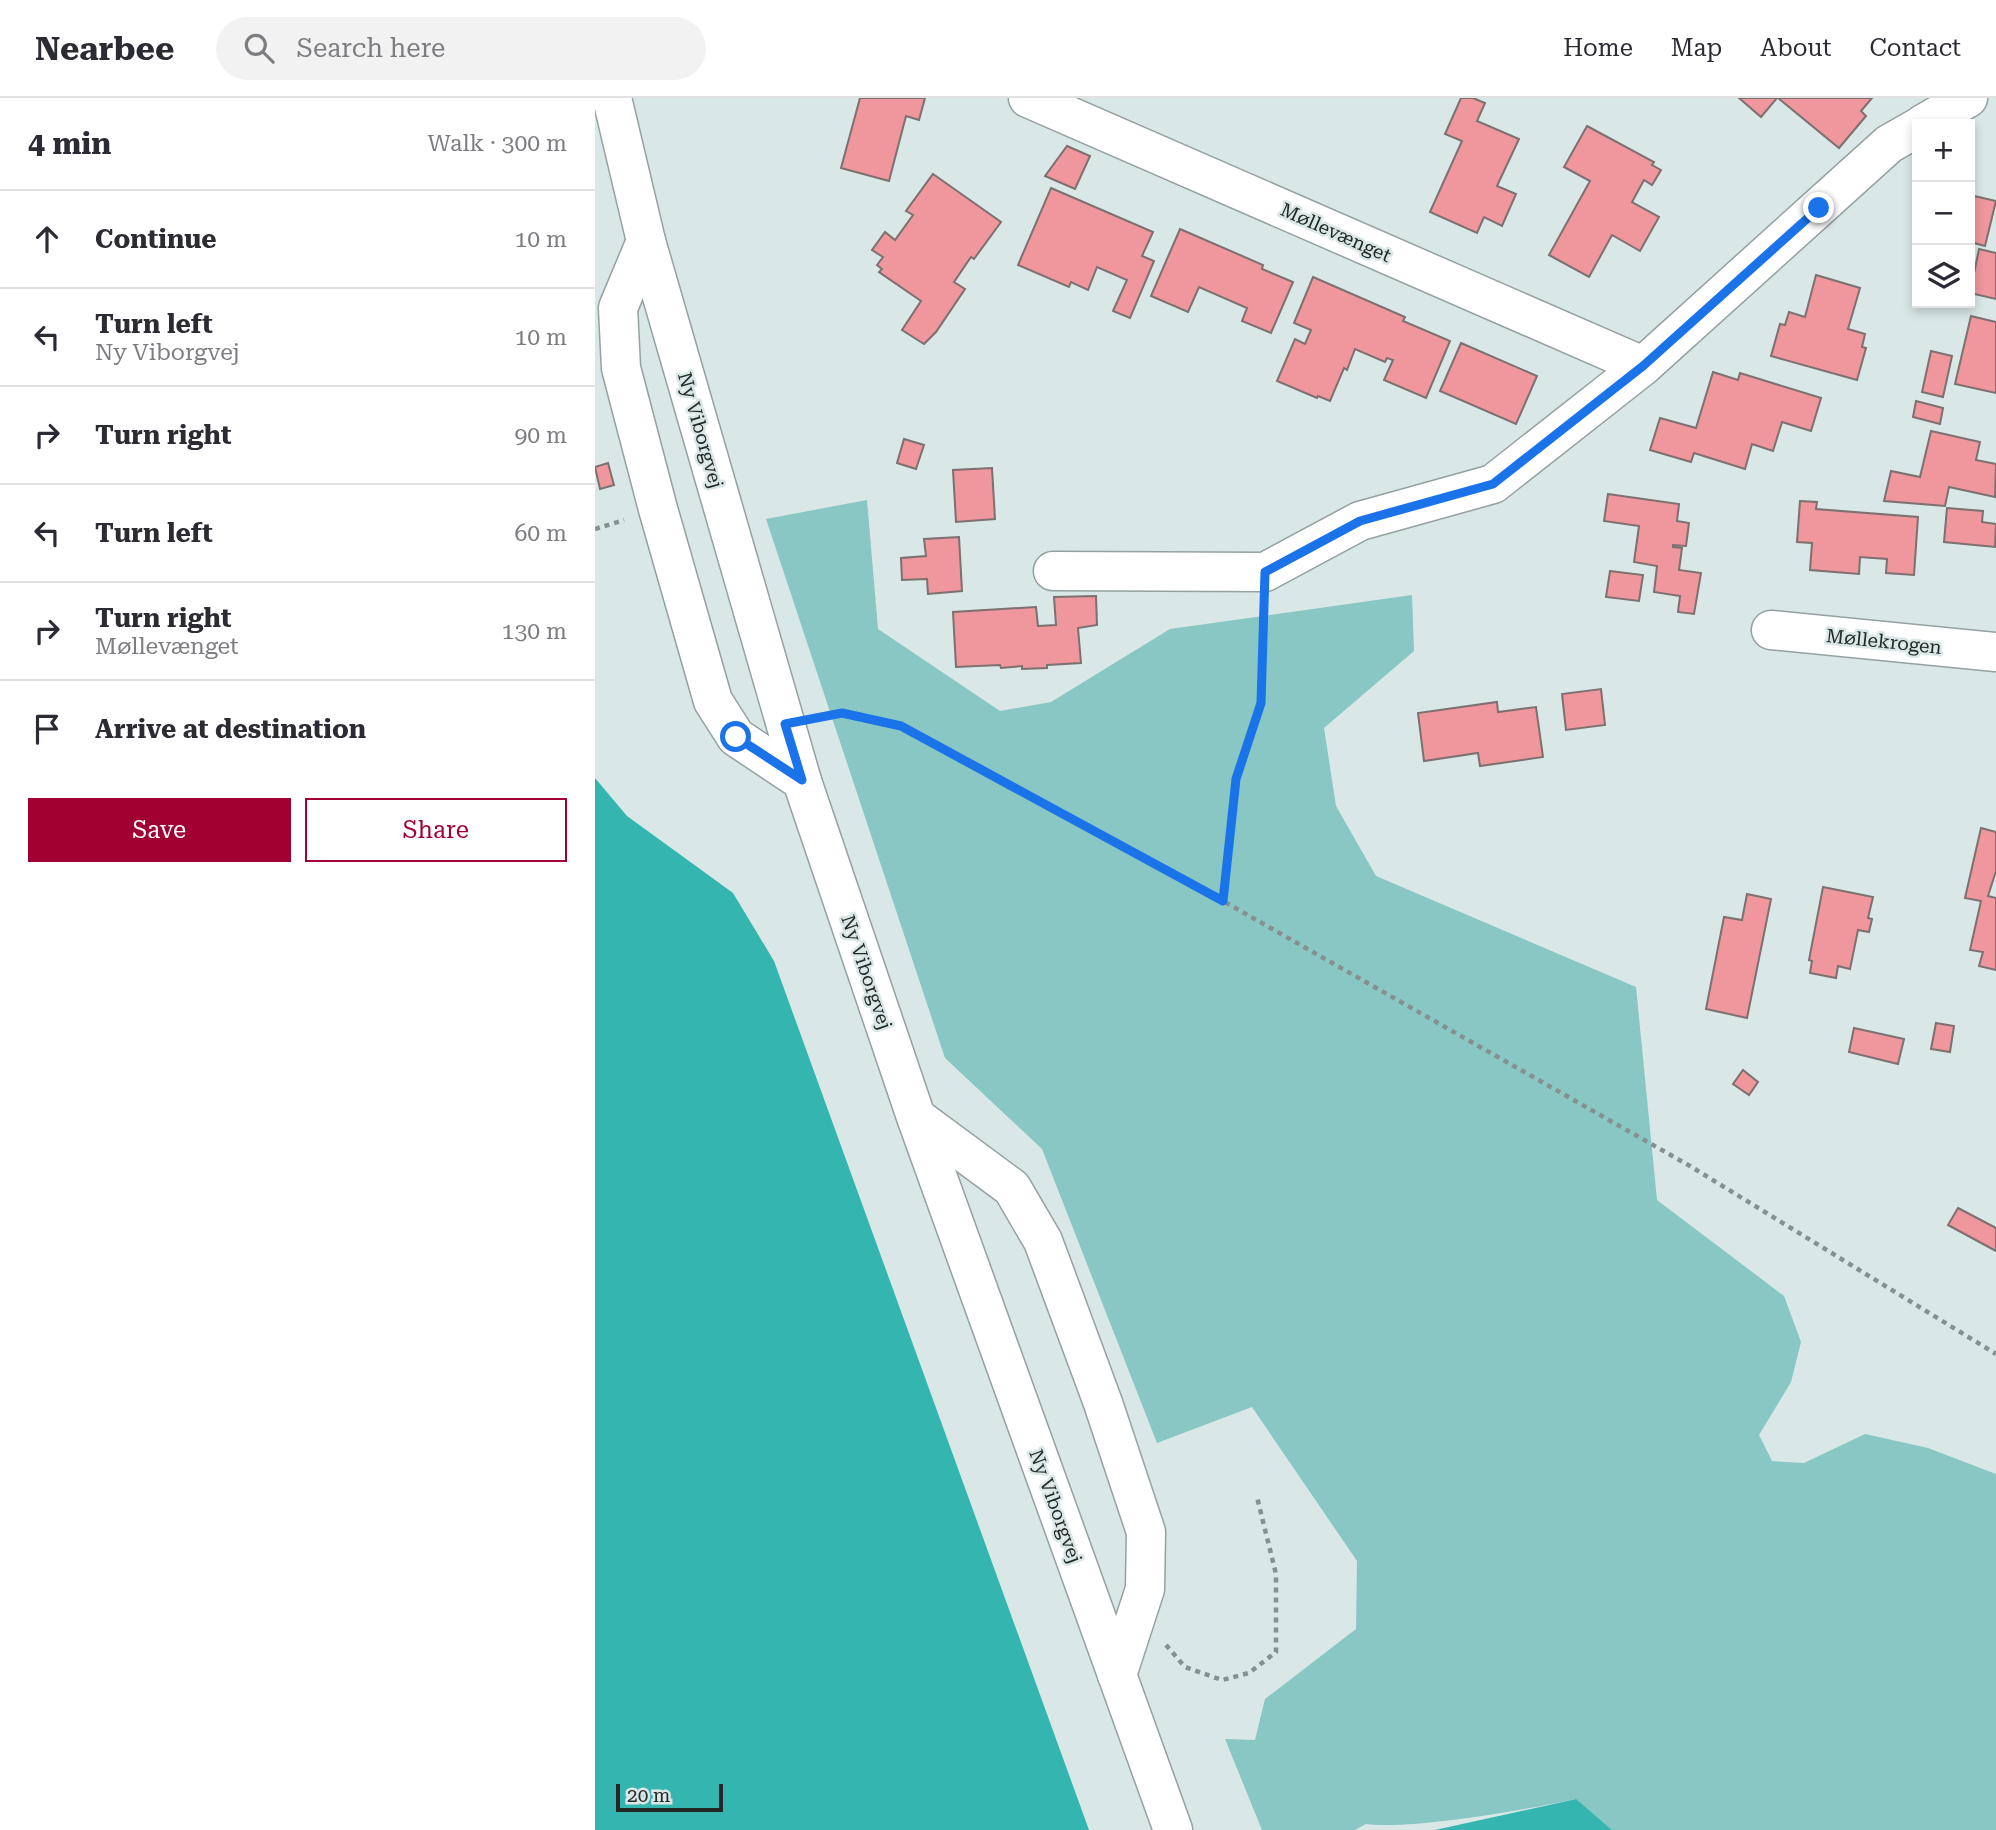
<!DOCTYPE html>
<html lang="en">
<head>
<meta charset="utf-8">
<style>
	:root { --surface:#fff; --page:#f2f2f3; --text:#2b2b33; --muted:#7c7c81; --line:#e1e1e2; --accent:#a10033 }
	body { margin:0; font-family:"Roboto Serif",serif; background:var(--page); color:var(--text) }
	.controls { position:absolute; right:21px; top:21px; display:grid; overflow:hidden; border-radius:0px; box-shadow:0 4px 10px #0003 }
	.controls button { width:63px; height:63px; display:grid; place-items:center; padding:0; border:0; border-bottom:2px solid var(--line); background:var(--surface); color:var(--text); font:35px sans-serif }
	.scale { position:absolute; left:21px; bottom:18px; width:107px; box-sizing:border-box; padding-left:7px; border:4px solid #232827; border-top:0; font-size:19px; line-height:24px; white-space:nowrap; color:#232827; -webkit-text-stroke:5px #d9e7e6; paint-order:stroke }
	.stop { position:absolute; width:21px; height:21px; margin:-16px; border:5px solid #1a73e8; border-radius:50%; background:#fff }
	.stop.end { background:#1a73e8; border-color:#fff; box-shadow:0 2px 7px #0008 }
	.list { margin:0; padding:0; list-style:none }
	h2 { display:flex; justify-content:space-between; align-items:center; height:91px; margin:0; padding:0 28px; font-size:30px }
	h2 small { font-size:23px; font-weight:400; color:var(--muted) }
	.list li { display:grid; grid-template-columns:46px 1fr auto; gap:21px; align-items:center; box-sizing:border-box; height:98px; padding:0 28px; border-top:2px solid var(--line) }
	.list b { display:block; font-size:26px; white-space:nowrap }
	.list p { margin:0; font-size:23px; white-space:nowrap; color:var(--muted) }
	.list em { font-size:23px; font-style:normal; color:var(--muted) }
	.actions { display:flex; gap:14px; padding:21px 28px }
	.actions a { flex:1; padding:16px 0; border:2px solid var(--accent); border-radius:0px; text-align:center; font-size:24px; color:var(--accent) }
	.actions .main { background:var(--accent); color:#fff }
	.icon { flex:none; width:38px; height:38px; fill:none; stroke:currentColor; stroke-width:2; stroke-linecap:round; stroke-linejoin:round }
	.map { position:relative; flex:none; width:1401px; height:1732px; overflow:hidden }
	header { display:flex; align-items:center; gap:42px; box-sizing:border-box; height:98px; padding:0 35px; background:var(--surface); border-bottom:2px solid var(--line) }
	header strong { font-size:33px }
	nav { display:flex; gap:38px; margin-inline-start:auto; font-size:24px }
	.search { width:490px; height:63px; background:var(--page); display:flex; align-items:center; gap:18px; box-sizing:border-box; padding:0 24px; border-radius:38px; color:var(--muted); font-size:26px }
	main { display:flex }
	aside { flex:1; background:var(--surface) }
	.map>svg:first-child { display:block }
	.green { fill:#88c7c3 }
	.water { fill:#35b5af }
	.building { fill:#f0969d; stroke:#7c7070; stroke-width:2 }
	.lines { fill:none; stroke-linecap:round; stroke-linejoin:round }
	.minor-casing { stroke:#94a1a0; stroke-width:41 }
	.path { stroke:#86908f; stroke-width:4.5; stroke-dasharray:5 5; stroke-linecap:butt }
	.minor { stroke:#fff; stroke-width:38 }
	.route { stroke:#1a73e8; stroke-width:9 }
	.labels { text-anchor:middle; stroke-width:5; stroke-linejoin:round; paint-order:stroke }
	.street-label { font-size:19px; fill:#232827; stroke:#d9e7e6 }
</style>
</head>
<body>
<header>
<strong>Nearbee</strong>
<div class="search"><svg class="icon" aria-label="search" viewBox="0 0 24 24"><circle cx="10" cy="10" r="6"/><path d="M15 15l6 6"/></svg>Search here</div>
<nav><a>Home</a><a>Map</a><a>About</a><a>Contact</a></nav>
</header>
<main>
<aside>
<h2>4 min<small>Walk · 300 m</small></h2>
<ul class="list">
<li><svg class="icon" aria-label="ahead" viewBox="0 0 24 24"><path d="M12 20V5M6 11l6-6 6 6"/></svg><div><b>Continue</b></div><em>10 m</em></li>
<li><svg class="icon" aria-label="left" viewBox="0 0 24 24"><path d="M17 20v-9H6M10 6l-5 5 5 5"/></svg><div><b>Turn left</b><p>Ny Viborgvej</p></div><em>10 m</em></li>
<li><svg class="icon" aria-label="right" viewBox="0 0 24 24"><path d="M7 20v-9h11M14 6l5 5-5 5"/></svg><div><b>Turn right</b></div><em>90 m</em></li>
<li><svg class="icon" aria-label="left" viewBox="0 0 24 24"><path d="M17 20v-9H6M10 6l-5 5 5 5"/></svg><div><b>Turn left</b></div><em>60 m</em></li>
<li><svg class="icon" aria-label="right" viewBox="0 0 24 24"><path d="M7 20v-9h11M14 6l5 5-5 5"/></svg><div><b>Turn right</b><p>Møllevænget</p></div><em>130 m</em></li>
<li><svg class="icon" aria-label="arrive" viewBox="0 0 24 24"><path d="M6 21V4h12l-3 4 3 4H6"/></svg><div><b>Arrive at destination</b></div></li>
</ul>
<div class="actions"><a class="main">Save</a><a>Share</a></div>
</aside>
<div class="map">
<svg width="1401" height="1732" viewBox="0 0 1401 1732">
	<rect width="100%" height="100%" fill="#d9e7e6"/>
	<path class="green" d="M272 402 283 531 405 613 456 604 575 531 817 497 819 553 729 630 741 708 781 778 1041 889 1062 1102 1189 1198 1206 1244 1196 1284 1164 1337 1177 1363 1209 1365 1270 1336 1333 1350 1401 1376V1732H1017L980 1701C931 1712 815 1732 771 1726L760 1732H667L630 1641 660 1642 670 1601 761 1531 762 1463 657 1309 562 1345 447 1051 350 960 171 421Z"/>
	<g class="water">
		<path d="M0 680 32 718 138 795 179 863 494 1732H0Z"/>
		<path d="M981 1701 1017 1732H840Z"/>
	</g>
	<g class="building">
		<path d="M265 0H330L324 22 311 18 294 83 246 70Z"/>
		<path d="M866 0H878L890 5 882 23 924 41 902 88 921 96 907 128 889 119 882 135 835 114 867 43 850 36Z"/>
		<path d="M1144 0H1182L1166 19Z"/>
		<path d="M1183 0H1277L1266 13 1271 18 1244 50Z"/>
		<path d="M992 28 1059 64 1057 67 1066 72 1057 87 1049 82 1037 104 1064 119 1045 153 1017 137 994 179 954 157 995 83 969 69Z"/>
		<path d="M472 48 495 58 480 91 450 78Z"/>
		<path d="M338 76 406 124 379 161 376 159 359 184 370 191 341 234 329 246 307 232 326 203 284 174 287 171 282 167 288 159 277 152 290 134 300 142 318 117 311 113Z"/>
		<path d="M456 90 558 134 547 158 559 163 535 220 518 213 532 182 502 169 493 192 476 184 474 189 423 167Z"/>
		<path d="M1375 97 1401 103 1390 148 1375 144Z"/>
		<path d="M585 131 668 167 667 171 698 184 676 235 647 223 652 210 604 189 593 214 556 198Z"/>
		<path d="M1384 151 1401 155V201L1375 195Z"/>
		<path d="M1221 177 1265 190 1253 231 1270 236 1267 249 1271 250 1262 282 1176 258 1185 226 1190 227 1194 214 1210 219Z"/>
		<path d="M718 179 810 219 808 223 855 243 831 300 789 282 798 262 792 260 790 264 760 251 752 272 749 270 735 303 723 298 722 300 682 283 700 241 710 246 716 232 699 225Z"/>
		<path d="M1376 218 1401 224V295L1360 286Z"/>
		<path d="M866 245 942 278 921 326 845 293Z"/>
		<path d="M1336 253 1357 258 1348 299 1327 294Z"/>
		<path d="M1118 274 1143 282 1145 275 1226 300 1216 333 1187 324 1178 353 1157 346 1150 371 1099 355 1096 364 1055 352 1065 320 1101 330Z"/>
		<path d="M1321 303 1348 310 1345 326 1318 319Z"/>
		<path d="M1336 333 1385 344 1381 362 1401 366 1400 399 1354 389 1350 408 1289 403 1296 373 1325 379Z"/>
		<path d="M309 341 329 347 321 371 302 365Z"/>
		<path d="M13 365 19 387 5 391 0 369Z"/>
		<path d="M397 370 400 421 361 424 358 372Z"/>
		<path d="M1013 396 1084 406 1082 423 1094 425 1091 448 1078 447V449L1087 450 1084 472 1106 475 1099 516 1083 514 1085 498 1059 494 1062 468 1039 464 1044 428 1009 423Z"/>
		<path d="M1205 403 1222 404 1221 411 1323 419 1319 477 1291 475 1292 461 1265 459 1264 476 1215 472 1217 445 1202 444Z"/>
		<path d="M1352 410 1388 413 1387 424 1401 426 1400 449 1349 444Z"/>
		<path d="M364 439 367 493 333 496 332 481 307 482 306 460 331 458 329 441Z"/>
		<path d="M1015 473 1048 477 1044 503 1011 499Z"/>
		<path d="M501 498 502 527 483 530 486 565 452 567V570L427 571V568L406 570 405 567 361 569 358 514 441 509 443 528 461 527 459 499Z"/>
		<path d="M1006 591 1010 627 971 632 967 596Z"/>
		<path d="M902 604 903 614 941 609 948 659 885 668 883 655 829 663 823 615Z"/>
		<path d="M1386 730 1401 734V773L1393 798 1401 800V872L1384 868 1388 854 1375 852 1386 803 1370 800Z"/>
		<path d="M1228 789 1278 799 1273 820 1277 821 1274 834 1263 832 1255 871 1243 868 1241 880 1215 875 1217 863 1214 862Z"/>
		<path d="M1152 796 1176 801 1152 920 1111 911 1129 819 1147 822Z"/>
		<path d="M1341 925 1359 928 1355 954 1336 951Z"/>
		<path d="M1259 930 1309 941 1303 966 1254 954Z"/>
		<path d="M1148 972 1163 984 1154 997 1138 986Z"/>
		<path d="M1363 1110 1401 1130V1153L1353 1127Z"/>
	</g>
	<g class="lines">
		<defs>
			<g id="minor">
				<path d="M17 0 51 143 207 683 321 1019 578 1732"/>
				<path d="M433 0 1048 268 1294 46 1322 30"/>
				<path d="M1328 26 1373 0"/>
				<path d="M51 143 23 210 26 270 63 411 118 603 141 639 207 683"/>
				<path d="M458 473 670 474 765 423 898 386 1048 268"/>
				<path d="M1176 532 1401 554"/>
				<path d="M321 1019 417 1090 448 1143 508 1305 551 1434 550 1491 522 1577"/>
			</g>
		</defs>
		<use href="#minor" class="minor-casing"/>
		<g class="path">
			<path d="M0 431 29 422"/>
			<path d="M227 619 247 615 306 628 628 803 1095 1068 1401 1256"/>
			<path d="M628 803 641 681 666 605 669 511"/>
			<path d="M571 1547 590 1569 627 1582 654 1575 681 1554V1476L662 1399"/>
		</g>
		<use href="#minor" class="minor"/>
	</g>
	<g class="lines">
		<path class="route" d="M141 639 207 682 190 626 247 615 306 628 628 803 641 681 666 605 670 474 765 423 898 386 1048 268 1224 110"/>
	</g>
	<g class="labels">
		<g class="street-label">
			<text transform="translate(741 134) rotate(24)" y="7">Møllevænget</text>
			<text transform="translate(106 332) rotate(74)" y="7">Ny Viborgvej</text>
			<text transform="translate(1289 543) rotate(6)" y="7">Møllekrogen</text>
			<text transform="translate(272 874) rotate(71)" y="7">Ny Viborgvej</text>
			<text transform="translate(461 1408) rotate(70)" y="7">Ny Viborgvej</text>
		</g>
	</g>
</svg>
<div class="controls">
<button>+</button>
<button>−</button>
<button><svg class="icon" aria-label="layers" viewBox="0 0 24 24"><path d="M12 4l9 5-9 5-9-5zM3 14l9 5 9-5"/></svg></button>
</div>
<div class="scale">20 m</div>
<div class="stop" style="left:141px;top:639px"></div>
<div class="stop end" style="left:1224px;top:110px"></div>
</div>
</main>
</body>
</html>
